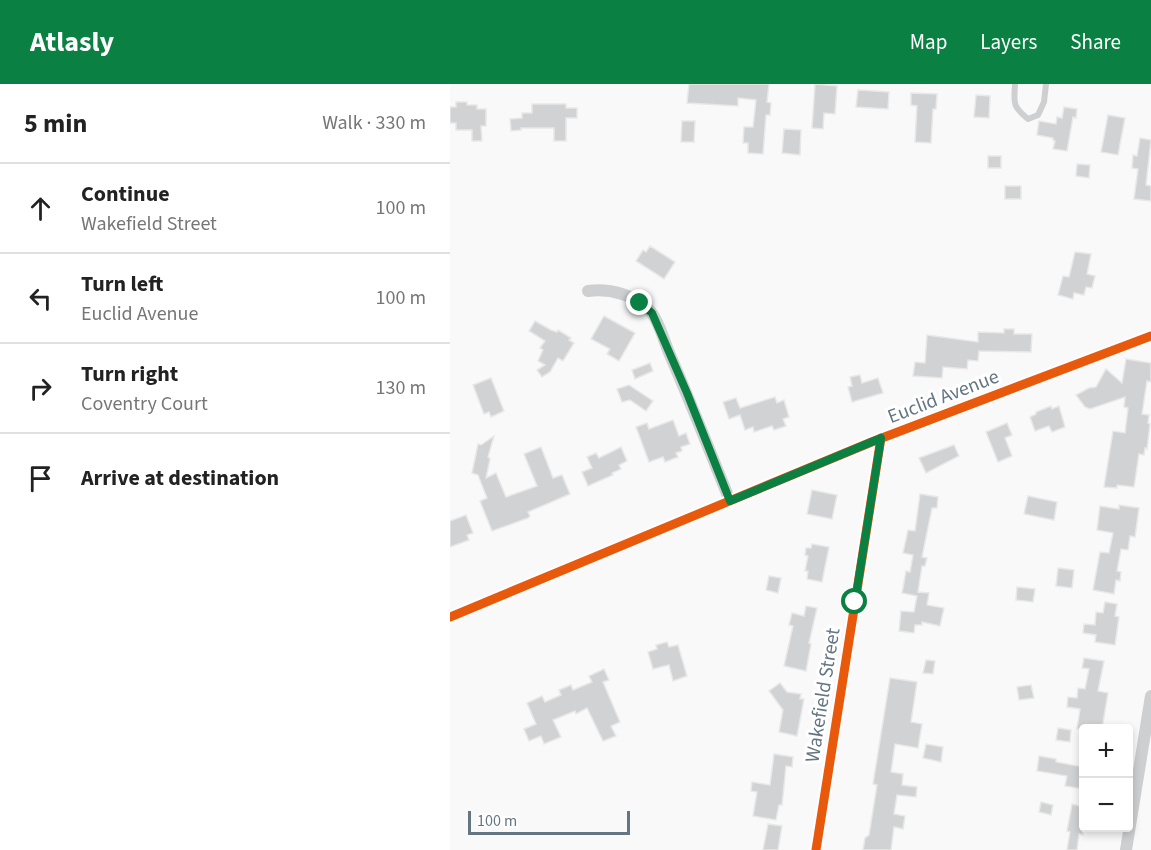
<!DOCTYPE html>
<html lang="en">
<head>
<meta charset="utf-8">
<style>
	:root { --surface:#fff; --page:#f6f6f6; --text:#222; --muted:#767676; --line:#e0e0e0; --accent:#0b8043 }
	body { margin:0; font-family:"Source Sans 3",sans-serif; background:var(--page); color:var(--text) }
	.controls { position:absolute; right:18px; bottom:18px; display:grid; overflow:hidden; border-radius:6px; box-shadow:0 3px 9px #0003 }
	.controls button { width:54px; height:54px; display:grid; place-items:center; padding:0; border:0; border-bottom:2px solid var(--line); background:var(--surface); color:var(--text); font:30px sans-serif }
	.scale { position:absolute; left:18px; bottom:15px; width:162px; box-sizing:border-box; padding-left:6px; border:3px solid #657683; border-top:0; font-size:16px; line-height:21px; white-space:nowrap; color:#657683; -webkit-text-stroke:4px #fff; paint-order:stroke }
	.stop { position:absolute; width:18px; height:18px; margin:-14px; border:4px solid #0b8043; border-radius:50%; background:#fff }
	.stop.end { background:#0b8043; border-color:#fff; box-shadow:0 2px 6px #0008 }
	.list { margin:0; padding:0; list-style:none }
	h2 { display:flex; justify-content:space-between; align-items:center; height:78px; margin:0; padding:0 24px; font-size:26px }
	h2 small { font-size:20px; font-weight:400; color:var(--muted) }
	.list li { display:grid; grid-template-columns:39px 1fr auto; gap:18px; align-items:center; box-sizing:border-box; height:90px; padding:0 24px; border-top:2px solid var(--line) }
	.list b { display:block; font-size:22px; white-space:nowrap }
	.list p { margin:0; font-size:20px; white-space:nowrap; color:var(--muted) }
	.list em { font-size:20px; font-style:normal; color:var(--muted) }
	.icon { flex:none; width:33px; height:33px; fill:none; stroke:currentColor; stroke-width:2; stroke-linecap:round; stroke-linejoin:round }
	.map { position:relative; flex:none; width:701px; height:766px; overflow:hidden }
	header { display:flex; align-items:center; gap:36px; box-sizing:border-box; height:84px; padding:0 30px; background:var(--accent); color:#fff }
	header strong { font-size:28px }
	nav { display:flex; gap:33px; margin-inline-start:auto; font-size:21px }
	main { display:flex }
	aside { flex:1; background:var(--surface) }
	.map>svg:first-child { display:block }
	.building { fill:#d0d2d3; stroke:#e8e8e8; stroke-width:1.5 }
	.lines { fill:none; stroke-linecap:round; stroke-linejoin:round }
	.service { stroke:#cecfd0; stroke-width:6 }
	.minor { stroke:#cecfd0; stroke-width:12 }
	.cycleway-casing { stroke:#fff; stroke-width:13 }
	.cycleway { stroke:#e8590c; stroke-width:9 }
	.route { stroke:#0b8043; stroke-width:8 }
	.labels { text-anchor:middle; stroke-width:6; stroke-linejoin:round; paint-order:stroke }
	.street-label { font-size:20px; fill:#657683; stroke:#fff }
</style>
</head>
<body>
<header>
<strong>Atlasly</strong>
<nav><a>Map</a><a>Layers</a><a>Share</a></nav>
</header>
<main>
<aside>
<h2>5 min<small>Walk · 330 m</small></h2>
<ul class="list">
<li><svg class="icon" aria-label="ahead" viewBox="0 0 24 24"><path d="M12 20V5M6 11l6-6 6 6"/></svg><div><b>Continue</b><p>Wakefield Street</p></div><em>100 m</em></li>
<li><svg class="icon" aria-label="left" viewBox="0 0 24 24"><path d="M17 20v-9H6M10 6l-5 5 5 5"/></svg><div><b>Turn left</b><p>Euclid Avenue</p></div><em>100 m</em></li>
<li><svg class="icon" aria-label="right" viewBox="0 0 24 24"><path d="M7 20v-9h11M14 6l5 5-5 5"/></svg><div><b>Turn right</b><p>Coventry Court</p></div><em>130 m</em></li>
<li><svg class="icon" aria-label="arrive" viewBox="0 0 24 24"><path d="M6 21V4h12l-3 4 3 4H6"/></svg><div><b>Arrive at destination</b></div></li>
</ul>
</aside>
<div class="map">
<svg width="701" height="766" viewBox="0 0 701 766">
	<rect width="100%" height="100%" fill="#f9f9f9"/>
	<g class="building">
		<path d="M239 0H319L317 18 321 19 320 31H316L313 70 298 69V59H293L294 43H303L306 16 288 14V22L237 19Z"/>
		<path d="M365 0 387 2 385 30 374 29 373 45 362 44Z"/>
		<path d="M408 6 439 8 438 25 406 23Z"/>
		<path d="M461 9 487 10 486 25H483L481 59 465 58 467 22 461 21Z"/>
		<path d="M526 11 540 12 539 34 524 33Z"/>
		<path d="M6 18H17V21H27V25H36V42H31L32 57H22V46H6V39H0V23H6Z"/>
		<path d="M82 20H116V24H127V34H116V57H104V44H71V46L61 47 60 35 72 34V29H82Z"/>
		<path d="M614 23 627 25 626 34 623 33 617 67 603 65 605 57 603 56V54L587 51 589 37 606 40 607 33 612 34Z"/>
		<path d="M658 31 675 34 668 71 651 68Z"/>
		<path d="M232 37H245L244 58H231Z"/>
		<path d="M334 45 351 46 350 71 332 69Z"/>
		<path d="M690 54 701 56 696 101 701 102V117L684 115 688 85 682 84 683 71 687 72Z"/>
		<rect x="538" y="72" width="13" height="12"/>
		<path d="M627 80 640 81 639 94 626 92Z"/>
		<rect x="555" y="102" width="16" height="13"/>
		<path d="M200 162 225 178 214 195 186 177 193 166 196 168Z"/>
		<path d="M625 168 641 170 637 190 645 192 642 204 636 203 634 211 624 209 623 215 608 211 613 192 619 193Z"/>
		<path d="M154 232 185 249 169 277 157 270 160 265 141 255Z"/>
		<path d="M85 237 101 246 107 248 108 246 121 254 119 256 124 259 113 277 108 274 100 288 92 293 87 286 95 281 88 277 93 266 90 264 95 257 79 247Z"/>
		<path d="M554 245H564V250H582L581 268 529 267 528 277 518 276 517 285 493 283 492 294 463 292 465 278 475 279 477 251 528 258V248L554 249Z"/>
		<path d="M676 275 701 279V298L697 297 692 330 699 331 698 339 700 340 697 365 695 364 694 371 689 370 684 403 667 401V404L654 403 663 347 675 349 678 324 674 323 675 313 640 325 635 323 626 311 639 304 646 303 656 285 672 299Z"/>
		<path d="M200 279 203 287 185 295 182 286Z"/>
		<path d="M410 291 412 299 428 294 433 309 402 318 398 303 402 302 400 293Z"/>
		<path d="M41 294 54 327 41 333 39 328 34 330 23 301Z"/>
		<path d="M179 301 203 317 196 327 180 316 172 318 167 305Z"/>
		<path d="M325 313 327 319 334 316 339 333 333 335 336 342 324 346 322 342 304 348 303 343 295 346 290 331 279 335 273 318 286 314 290 324Z"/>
		<path d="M601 322 602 325 609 322 615 343 602 348 599 342 585 347 580 333 586 330V328Z"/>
		<path d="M223 336 229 352 236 349 240 360 231 363 232 367 226 369 228 373 215 378 213 373 199 378 186 343 197 339 199 345Z"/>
		<path d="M557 339 562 351 555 354 562 372 548 378 536 348Z"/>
		<path d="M44 352 38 373 40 375 36 394 46 389 56 413 87 402 74 370 91 363 103 394 112 391 120 410 78 428 80 432 78 434 42 447 30 417 37 414 28 391 22 389 28 360 31 361Z"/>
		<path d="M504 361 509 372 476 389 469 374Z"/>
		<path d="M171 363 177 377 169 381 171 385 162 389 163 391 138 402 132 388 142 384 137 373 146 369 149 374Z"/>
		<path d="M362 406 387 411 382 435 357 430Z"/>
		<path d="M470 410 488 413 487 424H482L472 473 477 474 475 482H472L468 508 479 509 477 521 494 524 490 542 472 538V541H465L464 549 449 547 451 527 464 528 467 512 452 509 456 487 460 488 463 471 453 469 458 446 465 447Z"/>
		<path d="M578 412 607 418 604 436 574 430Z"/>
		<path d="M669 421 689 424 685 453 680 452 678 466 671 465 667 487 671 488 670 497 666 496 664 510 643 506 650 468 659 469 663 449 647 446 650 422 669 425Z"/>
		<path d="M16 431 23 449 17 451 19 456 0 463V437Z"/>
		<path d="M362 460 379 463 372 498 357 495 358 487H355L358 472 355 471 356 464H361Z"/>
		<path d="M608 484 624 486 622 504 606 502Z"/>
		<path d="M319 492 331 494 328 509 316 506Z"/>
		<path d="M567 503 585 505 583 518 566 516Z"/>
		<path d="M655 518 667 520 665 532 669 533 665 561 645 558 646 551 633 549 634 540 645 541 646 528 653 529Z"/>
		<path d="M356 522 367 524 359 559 361 560 356 587 334 582 343 542 339 541 342 529 354 532Z"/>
		<path d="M217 558 219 563 228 561 237 592 223 597 219 581 203 585 198 568 207 565 206 561Z"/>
		<path d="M634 574 654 577 648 607 658 609 652 645H627L630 625 617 623 618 613 627 614 628 604 635 605 639 585 632 584Z"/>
		<path d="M476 576 485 577 483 590 473 589Z"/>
		<path d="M154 585 159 596 153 598 170 638 161 642 166 652 153 657 137 624 126 630 125 627 103 636 111 653 94 660 91 652 79 657 74 645 86 640 77 619 92 612 95 618 111 611 109 606 121 601 123 606 142 598 139 592Z"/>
		<path d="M440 594 467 598 461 638 472 640 468 664 445 660 441 688 453 690 452 701 467 703 466 713 447 711 444 730 455 732 453 745 444 743 441 766H413L415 754 419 751 427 701 423 700Z"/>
		<path d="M330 599 337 608 351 610 350 615H354L347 652 329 648 333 626 319 607Z"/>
		<path d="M581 601 584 614 569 616 567 603Z"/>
		<path d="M608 644 621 646 620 658 606 656Z"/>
		<path d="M476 660 493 663 491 678 473 674Z"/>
		<path d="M324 670 343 673 342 683 336 682 332 721H329L326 736 303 732 307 708 301 707 302 698 320 701Z"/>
		<path d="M589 672 606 675V678L633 683V705L615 702 617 692 587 687Z"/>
		<path d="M591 718 603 721 601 731 589 728Z"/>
		<path d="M622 720 633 723V751L629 750 627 766H617L620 748 617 747Z"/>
		<path d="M318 740 332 742 328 766H313Z"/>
	</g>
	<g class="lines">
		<path class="service" d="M565 0C564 19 562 22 578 35L588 31 594 18 596 0"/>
		<g class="minor">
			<path d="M138 207C160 204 186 211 201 228 210 239 214 258 220 271 241 319 260 368 280 417"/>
			<path d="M0 533 424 357 701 252"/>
			<path d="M366 766 431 354"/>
			<path d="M676 766 701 612"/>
		</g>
		<defs>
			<g id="cycleway">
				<path d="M0 533 424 357 701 252"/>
				<path d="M366 766 431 354"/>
			</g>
		</defs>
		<use href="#cycleway" class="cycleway-casing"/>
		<use href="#cycleway" class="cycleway"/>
	</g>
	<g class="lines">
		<path class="route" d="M190 219 202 229 237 309 280 417 431 354 405 518"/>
	</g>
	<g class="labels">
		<g class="street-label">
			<text transform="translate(493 312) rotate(-21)" y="7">Euclid Avenue</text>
			<text transform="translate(372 611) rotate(-81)" y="7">Wakefield Street</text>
		</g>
	</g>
</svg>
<div class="controls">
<button>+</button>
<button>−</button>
</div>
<div class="scale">100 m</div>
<div class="stop" style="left:405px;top:518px"></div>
<div class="stop end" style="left:190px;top:219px"></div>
</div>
</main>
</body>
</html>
